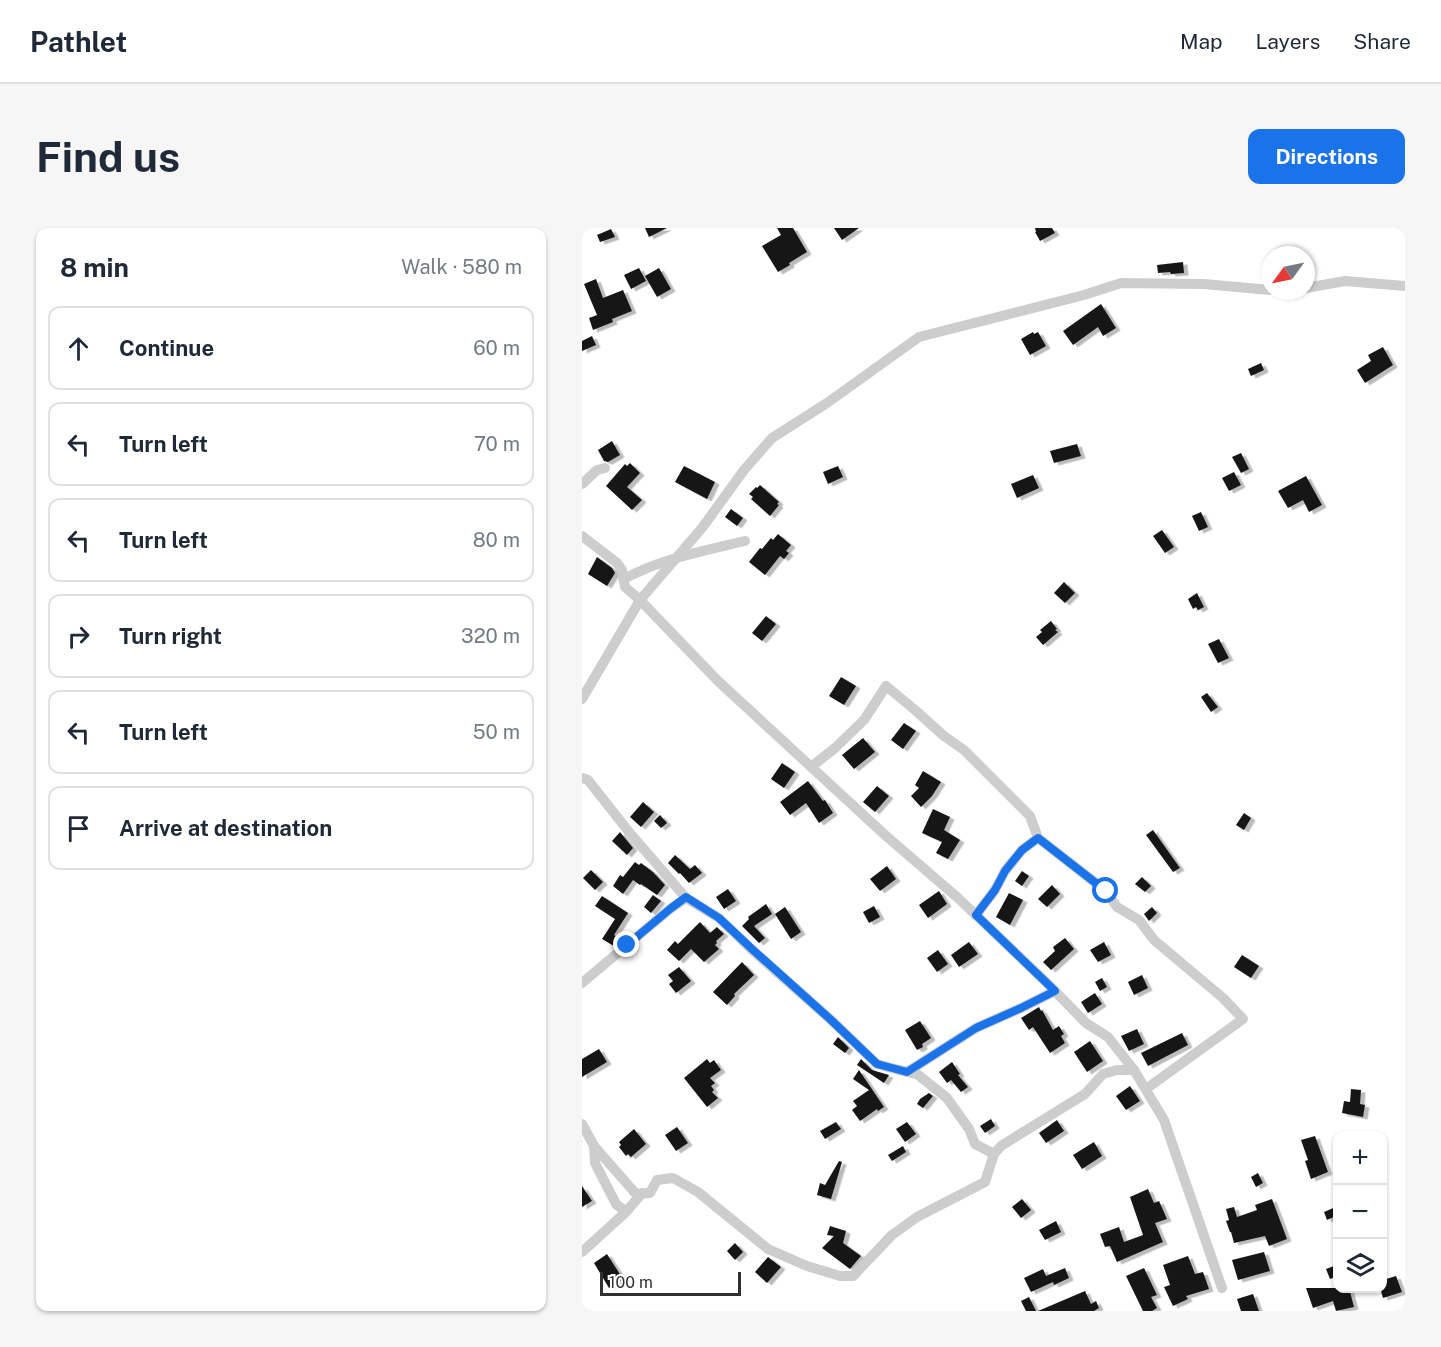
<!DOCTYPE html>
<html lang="en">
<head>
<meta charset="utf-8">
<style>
	:root { --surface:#fff; --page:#f6f6f7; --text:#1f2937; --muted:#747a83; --line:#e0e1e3; --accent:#1a73e8 }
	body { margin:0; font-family:"Public Sans",sans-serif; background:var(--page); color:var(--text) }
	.controls { position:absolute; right:18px; bottom:18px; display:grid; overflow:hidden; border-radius:12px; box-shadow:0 2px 4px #0004 }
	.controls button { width:54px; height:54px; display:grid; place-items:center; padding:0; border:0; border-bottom:2px solid var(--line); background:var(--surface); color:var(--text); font:30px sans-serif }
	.compass { position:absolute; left:679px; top:18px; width:54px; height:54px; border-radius:50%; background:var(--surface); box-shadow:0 2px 4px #0004; rotate:237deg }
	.scale { position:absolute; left:18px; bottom:15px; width:141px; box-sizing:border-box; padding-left:6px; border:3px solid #303030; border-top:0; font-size:16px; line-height:21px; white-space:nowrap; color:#303030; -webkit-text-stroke:4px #fff; paint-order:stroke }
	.stop { position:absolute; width:18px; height:18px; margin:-14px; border:4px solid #1a73e8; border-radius:50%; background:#fff }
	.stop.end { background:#1a73e8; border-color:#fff; box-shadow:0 2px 6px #0008 }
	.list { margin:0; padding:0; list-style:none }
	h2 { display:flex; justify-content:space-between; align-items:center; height:78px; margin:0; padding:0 24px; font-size:26px }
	h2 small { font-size:20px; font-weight:400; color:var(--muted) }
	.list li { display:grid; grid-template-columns:39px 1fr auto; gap:18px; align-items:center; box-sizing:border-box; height:84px; margin:0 12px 12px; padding:0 12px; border:2px solid var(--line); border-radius:12px }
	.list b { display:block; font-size:22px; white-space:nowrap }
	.list em { font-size:20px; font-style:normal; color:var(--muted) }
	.icon { flex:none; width:33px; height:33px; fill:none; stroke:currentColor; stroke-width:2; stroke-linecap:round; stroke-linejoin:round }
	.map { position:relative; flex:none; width:823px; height:1083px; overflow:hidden; border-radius:12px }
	header { display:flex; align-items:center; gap:36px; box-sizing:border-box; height:84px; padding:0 30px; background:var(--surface); border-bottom:2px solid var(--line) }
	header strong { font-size:28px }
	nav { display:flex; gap:33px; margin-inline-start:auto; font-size:21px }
	.intro { display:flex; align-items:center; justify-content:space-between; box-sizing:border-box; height:144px; padding:0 36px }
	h1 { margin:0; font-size:42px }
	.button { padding:15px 27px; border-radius:12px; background:var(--accent); color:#fff; font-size:21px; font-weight:700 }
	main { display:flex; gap:36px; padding:0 36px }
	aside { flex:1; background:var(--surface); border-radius:12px; box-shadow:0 2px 4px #0004 }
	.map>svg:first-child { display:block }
	.building { fill:#171717; filter:url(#shadow) }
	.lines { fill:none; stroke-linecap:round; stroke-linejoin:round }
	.street { stroke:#cdcdcd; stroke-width:10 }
	.route { stroke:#1a73e8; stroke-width:8 }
</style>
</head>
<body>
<header>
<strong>Pathlet</strong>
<nav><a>Map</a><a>Layers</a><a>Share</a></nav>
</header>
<div class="intro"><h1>Find us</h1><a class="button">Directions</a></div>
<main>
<aside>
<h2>8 min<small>Walk · 580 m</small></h2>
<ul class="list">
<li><svg class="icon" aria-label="ahead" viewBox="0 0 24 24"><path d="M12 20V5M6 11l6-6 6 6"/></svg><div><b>Continue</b></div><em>60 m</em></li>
<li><svg class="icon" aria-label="left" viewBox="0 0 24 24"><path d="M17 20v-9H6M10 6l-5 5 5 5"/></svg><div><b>Turn left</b></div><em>70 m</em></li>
<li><svg class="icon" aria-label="left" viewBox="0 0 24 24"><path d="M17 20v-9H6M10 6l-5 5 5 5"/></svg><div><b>Turn left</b></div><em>80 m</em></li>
<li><svg class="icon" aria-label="right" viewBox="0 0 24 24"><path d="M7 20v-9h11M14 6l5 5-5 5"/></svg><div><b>Turn right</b></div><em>320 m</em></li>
<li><svg class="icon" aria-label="left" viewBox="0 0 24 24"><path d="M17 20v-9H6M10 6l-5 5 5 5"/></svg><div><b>Turn left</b></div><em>50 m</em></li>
<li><svg class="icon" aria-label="arrive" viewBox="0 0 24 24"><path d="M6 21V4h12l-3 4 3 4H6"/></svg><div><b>Arrive at destination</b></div></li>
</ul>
</aside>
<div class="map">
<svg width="823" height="1083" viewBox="0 0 823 1083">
	<defs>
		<filter id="shadow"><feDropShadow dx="4.5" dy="2.5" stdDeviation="0" flood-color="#0004"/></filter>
	</defs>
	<rect width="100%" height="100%" fill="#fff"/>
	<g class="building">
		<path d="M63 0H85L67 9Z"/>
		<path d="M195 0H211L225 24 207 35 208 37 196 44 180 18 199 7Z"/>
		<path d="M252 0H277L260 12Z"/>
		<path d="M453 0H470L473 5 458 13 453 4H454Z"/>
		<path d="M29 1 33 9 18 14 15 7Z"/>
		<path d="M601 34 602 45 589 46 588 44 576 45 575 37Z"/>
		<path d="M57 40 64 53 49 61 42 47Z"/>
		<path d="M77 40 89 61 75 69 63 48Z"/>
		<path d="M14 51 21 70 41 62 50 83 30 91 31 94 11 102 7 90 15 87 2 56Z"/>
		<path d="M519 76 534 100 521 108 516 99 491 117 481 103Z"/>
		<path d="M451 104 452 106 456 104 464 118 448 127 439 111Z"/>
		<path d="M10 108 14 117 0 123V113Z"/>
		<path d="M801 119 811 137 783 155 775 142 789 133 786 127Z"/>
		<path d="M679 135 682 142 669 148 666 141Z"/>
		<path d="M30 213 38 227 26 234 22 233 16 222Z"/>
		<path d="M495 216 499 228 472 235 468 223Z"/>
		<path d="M659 225 667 241 659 245 650 229Z"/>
		<path d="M48 235 58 245 45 259 60 272 50 282 24 258 43 236 45 238Z"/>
		<path d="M102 238 133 254 125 271 93 254Z"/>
		<path d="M256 238 261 249 246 256 241 244Z"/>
		<path d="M652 244 659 257 647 263 640 250Z"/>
		<path d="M451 247 457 260 435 270 429 256Z"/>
		<path d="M724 248 740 277 727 284 721 272 706 280 696 263Z"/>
		<path d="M178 257 197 274 195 276 197 277 188 288 169 271 171 269 167 266 174 259 175 260Z"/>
		<path d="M149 281 161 290 155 298 143 289Z"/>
		<path d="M619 284 626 299 617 303 610 288Z"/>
		<path d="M580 302 592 319 583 325 571 308Z"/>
		<path d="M196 306 209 317 204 323 207 325 202 331 198 328 183 347 167 334 178 320 180 321 189 310 191 312Z"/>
		<path d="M15 329 30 340 33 345 25 358 6 346Z"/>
		<path d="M482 354 493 365 483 375 472 365Z"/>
		<path d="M615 365 622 379 616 382 614 379 611 381 606 371Z"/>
		<path d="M184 388 194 396 180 413 170 405Z"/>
		<path d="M469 393 475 401 473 402 476 404 461 417 454 409 460 404 458 402Z"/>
		<path d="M637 411 647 430 636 435 626 416Z"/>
		<path d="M259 449 274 458 262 477 247 468Z"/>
		<path d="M625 465 636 479 629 484 619 469Z"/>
		<path d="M322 495 334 503 321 521 309 512Z"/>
		<path d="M281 510 293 524 272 541 260 527Z"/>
		<path d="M200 535 213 544 202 560 189 551Z"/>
		<path d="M341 543 359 554 350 568 339 579 329 568 337 560 333 557Z"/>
		<path d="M226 553 241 573 243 572 251 585 237 595 224 575 208 587 198 574Z"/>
		<path d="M295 558 307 568 293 584 281 574Z"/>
		<path d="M61 574 72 584 59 599 48 589Z"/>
		<path d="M351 581 368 589 362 602 378 612 366 631 354 625 360 614 340 605Z"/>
		<path d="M662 585 669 590 662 602 654 597Z"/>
		<path d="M78 587 85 595 79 600 72 593Z"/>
		<path d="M571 602 598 640 591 644 564 607Z"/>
		<path d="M38 604 51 620 45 627 30 613Z"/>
		<path d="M93 627 108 641 113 637 120 645 107 655 98 645 97 646 86 635Z"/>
		<path d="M53 634 57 637 59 635 71 644 83 657 75 667 59 656 58 657 51 652 41 666 31 658 38 647 41 649Z"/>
		<path d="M305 638 314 651 298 663 288 651Z"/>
		<path d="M9 642 21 654 13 662 1 650Z"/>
		<path d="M440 643 447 648 440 658 433 653Z"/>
		<path d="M560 649 569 658 563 664 553 656Z"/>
		<path d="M470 657 478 666 465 679 456 671Z"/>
		<path d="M146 661 154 673 142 681 134 669Z"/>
		<path d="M357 663 365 676 346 690 337 677Z"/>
		<path d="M427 665 441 672 428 697 414 689Z"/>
		<path d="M71 667 79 673 69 685 62 679Z"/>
		<path d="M20 668 46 685 32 707 38 711 32 718 20 711 33 691 13 678Z"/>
		<path d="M184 676 190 686 172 698 183 710 177 715 160 698 167 691 166 689Z"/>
		<path d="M292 678 298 689 287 695 281 684Z"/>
		<path d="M203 679 219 704 209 711 193 686Z"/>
		<path d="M570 679 575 685 567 693 562 686Z"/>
		<path d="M118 694 128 705 135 699 142 706 134 713 135 715 133 717 137 721 122 734 109 721 97 733 85 722 93 713 96 716Z"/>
		<path d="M483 710 492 721 469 742 461 734 473 723 471 719Z"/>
		<path d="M387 714 396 726 377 739 369 727Z"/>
		<path d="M522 714 529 727 516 734 508 722Z"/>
		<path d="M356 722 366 736 355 744 345 730Z"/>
		<path d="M660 727 677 738 669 750 652 739Z"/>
		<path d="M160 734 172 747 152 766 153 768 145 777 131 764Z"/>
		<path d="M97 739 109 753 94 765 87 756 91 753 86 747Z"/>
		<path d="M560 747 566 760 552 767 546 754Z"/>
		<path d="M520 750 525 759 518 763 513 754Z"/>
		<path d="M513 765 520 776 506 785 499 774Z"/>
		<path d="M457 779 459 783 460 782 471 802 477 798 482 806 479 808 483 815 468 825 451 799 447 802 439 790Z"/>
		<path d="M338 793 349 810 340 816 341 819 335 822 323 802Z"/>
		<path d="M555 801 562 816 547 823 539 808Z"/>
		<path d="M600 805 606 817 566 838 559 825Z"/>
		<path d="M256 809 267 820 263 825 251 816Z"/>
		<path d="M508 813 521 833 505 844 492 824Z"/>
		<path d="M17 821 25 834 0 849V831Z"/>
		<path d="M125 831 128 835 132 832 139 842 128 850 133 855 129 858 132 862 130 864 136 870 125 879 102 850Z"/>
		<path d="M279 831 290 842 307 847 302 855 275 837Z"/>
		<path d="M370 834 378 846 376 847 386 859 379 864 369 852 365 855 357 844Z"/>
		<path d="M277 842 302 879 296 883 295 881 278 893 270 882 275 878 271 873 287 862 271 851Z"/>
		<path d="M548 858 558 873 544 882 534 868Z"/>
		<path d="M769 861 779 862 778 876 783 877 781 889 760 885 762 873 768 874Z"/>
		<path d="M347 865 351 868 341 880 335 876 338 871Z"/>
		<path d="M409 891 413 898 403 905 398 898Z"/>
		<path d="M475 892 482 903 464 915 457 905Z"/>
		<path d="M254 894 259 901 243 911 238 903Z"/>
		<path d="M325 894 334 906 323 914 314 901Z"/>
		<path d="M95 899 106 915 94 923 83 907Z"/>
		<path d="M52 901 64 916 49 929 46 926 44 928 37 919 39 917 37 914Z"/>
		<path d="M733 908 746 944 729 951 723 933 726 932 719 912Z"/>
		<path d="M512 914 520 928 500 941 491 927Z"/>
		<path d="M321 918 324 924 310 933 306 927Z"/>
		<path d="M257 933 260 934 249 971 235 967 238 955 243 957Z"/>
		<path d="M676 945 681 955 674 959 669 949Z"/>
		<path d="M0 958 10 973 0 979Z"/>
		<path d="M566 961 572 975 577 973 585 991 573 995 581 1014 535 1034 528 1018 523 1019 518 1006 537 999 542 1014 561 1007 548 969Z"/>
		<path d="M440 971 449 982 439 990 430 979Z"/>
		<path d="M690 971 705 1011 687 1018 683 1008 652 1015 649 1004H648L644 993 647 992 644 981 652 979 655 989 675 982 673 977Z"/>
		<path d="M756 978V987L745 992 742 984Z"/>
		<path d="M474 993 479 1004 463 1012 457 1002Z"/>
		<path d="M248 998 264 1003 261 1015 279 1028 268 1041 240 1020 252 1008 245 1007Z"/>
		<path d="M153 1015 161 1024 153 1032 145 1023Z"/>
		<path d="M682 1024 688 1043 656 1052 650 1032Z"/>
		<path d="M25 1026 41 1051 27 1060 12 1035Z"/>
		<path d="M606 1028 613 1046 621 1044 627 1061 604 1068 606 1071 591 1078 582 1059 588 1057 581 1037Z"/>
		<path d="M186 1029 199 1039 185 1055 173 1044Z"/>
		<path d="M752 1038 756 1048 748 1051 744 1041Z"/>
		<path d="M483 1040 487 1050 472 1057 471 1054 449 1064 442 1050 461 1041 464 1048Z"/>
		<path d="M562 1040 575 1067 569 1069 575 1080 570 1083H561L544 1048Z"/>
		<path d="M814 1048 820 1064 801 1070 798 1060H801V1052Z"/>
		<path d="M724 1060H767L772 1079 754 1083 751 1073 731 1080Z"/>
		<path d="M503 1063 509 1076 514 1073 517 1080 512 1083H456Z"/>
		<path d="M671 1066 677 1083H659L655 1071Z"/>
		<path d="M447 1069 454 1083H444L439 1073Z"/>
	</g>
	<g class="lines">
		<g class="street">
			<path d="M724 60 763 53 823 58"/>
			<path d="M701 63H704"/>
			<path d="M0 256 15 242 23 240"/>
			<path d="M0 308 35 335 40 342 43 359 58 372 136 453 303 607 376 670 462 752 504 795 526 809 552 842 582 892 640 1060"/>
			<path d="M41 351C52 346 64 340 76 336 104 326 134 320 163 313"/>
			<path d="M0 471 58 372 120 300 162 242 190 210 245 175 337 109 502 67 539 55 622 56 688 62"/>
			<path d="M229 539 253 520 282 492 304 458 333 482 362 508 382 522 448 588 456 610 440 622 423 643 413 662 394 687"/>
			<path d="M0 550 6 552 47 604 104 670"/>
			<path d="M456 610 524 663 535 679 557 692 572 712 641 770 661 791 564 861"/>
			<path d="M0 755 88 681 104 670 137 690 169 721 248 791 295 836 317 842 335 846 365 870 387 901 393 916 412 926"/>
			<path d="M325 844 394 800 439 780 473 763"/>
			<path d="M0 896 12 918 54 966 68 965 75 952 91 950 116 964 186 1021 225 1038 258 1048H271L310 1007 335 989 403 954 412 926 419 918 503 866 521 846 535 842H552"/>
			<path d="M12 918 13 935 34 976 44 984"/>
			<path d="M0 1024 44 984 60 965"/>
		</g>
	</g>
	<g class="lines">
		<path class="route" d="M45 717 88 681 104 669 137 690 170 721 248 791 295 836 325 844 394 800 439 780 473 763 394 687 413 662 423 643 440 622 456 610 524 663"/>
	</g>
</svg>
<div class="controls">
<button>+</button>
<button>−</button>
<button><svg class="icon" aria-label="layers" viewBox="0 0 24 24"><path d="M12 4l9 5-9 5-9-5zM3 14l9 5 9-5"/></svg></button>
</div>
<svg class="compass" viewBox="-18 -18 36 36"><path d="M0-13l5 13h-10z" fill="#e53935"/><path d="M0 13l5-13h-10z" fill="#747a83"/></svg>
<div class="scale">100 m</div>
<div class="stop" style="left:524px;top:663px"></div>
<div class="stop end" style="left:45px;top:717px"></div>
</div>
</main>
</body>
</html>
